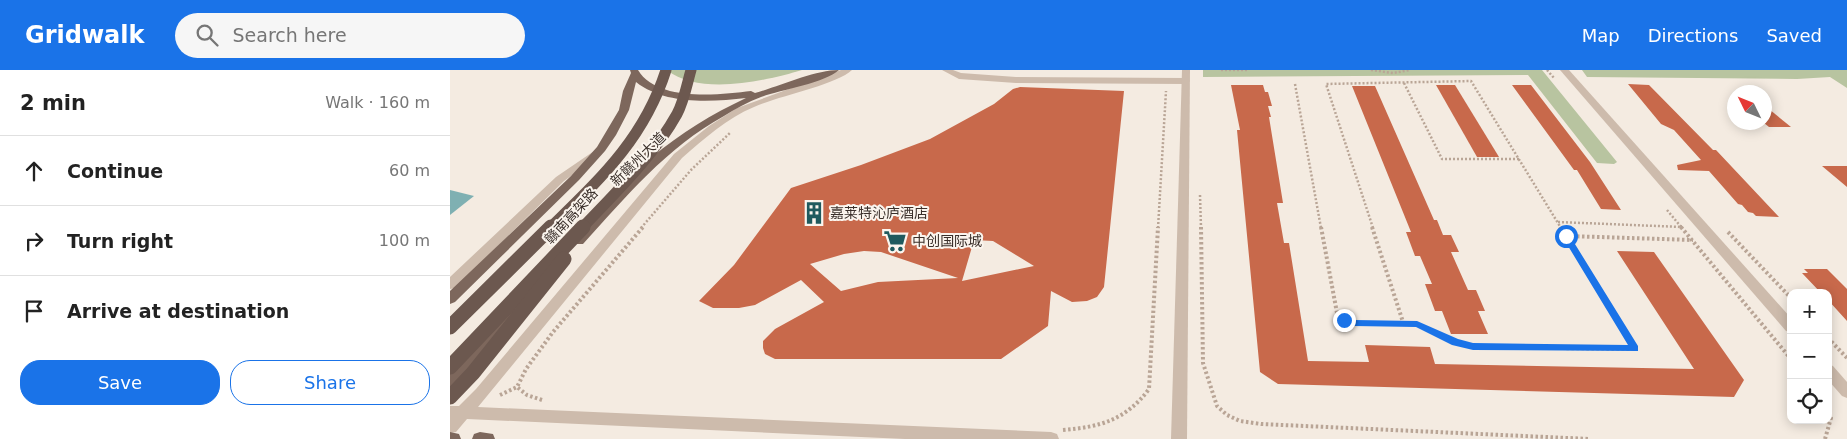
<!DOCTYPE html>
<html lang="en">
<head>
<meta charset="utf-8">
<style>
	:root { --surface:#fff; --page:#f6f6f6; --text:#222; --muted:#767676; --line:#e0e0e0; --accent:#1a73e8 }
	body { margin:0; font-family:"DejaVu Sans","Noto Sans SC",sans-serif; background:var(--page); color:var(--text) }
	.controls { position:absolute; right:15px; bottom:15px; display:grid; overflow:hidden; border-radius:10px; box-shadow:0 2px 12px #0003 }
	.controls button { width:45px; height:45px; display:grid; place-items:center; padding:0; border:0; border-bottom:1px solid var(--line); background:var(--surface); color:var(--text); font:25px sans-serif }
	.compass { position:absolute; left:1277px; top:15px; width:45px; height:45px; border-radius:50%; background:var(--surface); box-shadow:0 2px 12px #0003; rotate:313deg }
	.stop { position:absolute; width:15px; height:15px; margin:-11px; border:4px solid #1a73e8; border-radius:50%; background:#fff }
	.stop.end { background:#1a73e8; border-color:#fff; box-shadow:0 1px 5px #0008 }
	.list { margin:0; padding:0; list-style:none }
	h2 { display:flex; justify-content:space-between; align-items:center; height:65px; margin:0; padding:0 20px; font-size:21px }
	h2 small { font-size:16px; font-weight:400; color:var(--muted) }
	.list li { display:grid; grid-template-columns:32px 1fr auto; gap:15px; align-items:center; box-sizing:border-box; height:70px; padding:0 20px; border-top:1px solid var(--line) }
	.list b { display:block; font-size:19px; white-space:nowrap }
	.list em { font-size:16px; font-style:normal; color:var(--muted) }
	.actions { display:flex; gap:10px; padding:15px 20px }
	.actions a { flex:1; padding:11px 0; border:1px solid var(--accent); border-radius:20px; text-align:center; font-size:18px; color:var(--accent) }
	.actions .main { background:var(--accent); color:#fff }
	.icon { flex:none; width:28px; height:28px; fill:none; stroke:currentColor; stroke-width:2; stroke-linecap:round; stroke-linejoin:round }
	.map { position:relative; flex:none; width:1397px; height:369px; overflow:hidden }
	header { display:flex; align-items:center; gap:30px; box-sizing:border-box; height:70px; padding:0 25px; background:var(--accent); color:#fff }
	header strong { font-size:24px }
	nav { display:flex; gap:28px; margin-inline-start:auto; font-size:18px }
	.search { width:350px; height:45px; background:var(--page); display:flex; align-items:center; gap:12px; box-sizing:border-box; padding:0 18px; border-radius:28px; color:var(--muted); font-size:19px }
	main { display:flex }
	aside { flex:1; background:var(--surface) }
	.map>svg:first-child { display:block }
	.green { fill:#b8c4a0 }
	.water { fill:#7fb0b2 }
	.building { fill:#c8694b; fill-rule:evenodd }
	.lines { fill:none; stroke-linecap:round; stroke-linejoin:round }
	.path-far1 { stroke:#b9a596; stroke-width:2.5; stroke-dasharray:2 2; stroke-linecap:butt }
	.path { stroke:#b9a596; stroke-width:4; stroke-dasharray:2.5 2.5; stroke-linecap:butt }
	.minor { fill:#cdbbac; fill-rule:evenodd }
	.tertiary { fill:#cdbbac; fill-rule:evenodd }
	.primary { fill:#7d675c; fill-rule:evenodd }
	.trunk-bridge-far1 { stroke:#6c584f; stroke-width:11 }
	.trunk-bridge { stroke:#6c584f; stroke-width:15 }
	.route { fill:#1a73e8 }
	.labels { text-anchor:middle; stroke-width:4; stroke-linejoin:round; paint-order:stroke }
	.street-label { font-size:14px; fill:#3b302b; stroke:#fbf5ee }
	.poi-label { font-size:14px; fill:#3b302b; stroke:#fbf5ee; text-anchor:start }
</style>
</head>
<body>
<header>
<strong>Gridwalk</strong>
<div class="search"><svg class="icon" aria-label="search" viewBox="0 0 24 24"><circle cx="10" cy="10" r="6"/><path d="M15 15l6 6"/></svg>Search here</div>
<nav><a>Map</a><a>Directions</a><a>Saved</a></nav>
</header>
<main>
<aside>
<h2>2 min<small>Walk · 160 m</small></h2>
<ul class="list">
<li><svg class="icon" aria-label="ahead" viewBox="0 0 24 24"><path d="M12 20V5M6 11l6-6 6 6"/></svg><div><b>Continue</b></div><em>60 m</em></li>
<li><svg class="icon" aria-label="right" viewBox="0 0 24 24"><path d="M7 20v-9h11M14 6l5 5-5 5"/></svg><div><b>Turn right</b></div><em>100 m</em></li>
<li><svg class="icon" aria-label="arrive" viewBox="0 0 24 24"><path d="M6 21V4h12l-3 4 3 4H6"/></svg><div><b>Arrive at destination</b></div></li>
</ul>
<div class="actions"><a class="main">Save</a><a>Share</a></div>
</aside>
<div class="map">
<svg width="1397" height="369" viewBox="0 0 1397 369">
	<rect width="100%" height="100%" fill="#f4ebe1"/>
	<g class="green">
		<path d="M217 0H352C316 11 249 26 217 0Z"/>
		<path d="M753 0H1092L1167 92 1164 94 1147 93 1078 5 753 7Z"/>
		<path d="M1132 0H1397V18L1380 7 1347 9 1137 7Z"/>
	</g>
	<path class="water" d="M0 120 24 126 0 145Z"/>
	<g class="building">
		<path d="M1178 14 1199 15 1263 80H1266L1329 147 1306 146 1303 143 1298 142 1292 135 1288 134 1259 101 1228 100 1227 95 1251 90 1224 60 1211 54Z"/>
		<path d="M781 15H813L815 22H818L822 36H818L821 47H819L833 133H827L834 173H839L858 291 919 292 915 275 980 277 985 294 1244 299 1167 181 1204 182 1294 310 1284 327 828 314 810 302 787 60H790Z"/>
		<path d="M986 15H1005L1049 87H1027Z"/>
		<path d="M1062 15H1081L1140 92 1171 140 1151 139 1127 100H1124Z"/>
		<path d="M902 16H925L984 150H987L993 165H1001L1009 182H1001L1018 220H1026L1035 241H1028L1038 264H1001L992 241H985L975 214H982L970 186H965L956 162H961Z"/>
		<path d="M570 17 674 21 654 217 647 227 637 231 622 232 601 221 598 256 551 289H325L315 284 313 278V271L325 259 374 232 351 210 305 235 289 238H263L249 231 284 195 341 118 411 95 480 69 544 34 563 19ZM524 170 543 171 584 196 512 211ZM414 181 431 182 508 208 428 212 391 221 360 194 394 184Z"/>
		<path d="M1314 35 1341 57H1319L1314 53Z"/>
		<path d="M1372 96H1397V117Z"/>
		<path d="M1354 199H1377L1397 219V251L1378 230V223H1371L1352 203H1358Z"/>
	</g>
	<g class="lines">
		<g class="path-far1">
			<path d="M771 0H798"/>
			<path d="M921 0 943 3 960 0"/>
			<path d="M1097 0 1104 8"/>
			<path d="M954 13 992 89H1069"/>
			<path d="M845 14 871 158"/>
			<path d="M750 125 751 158"/>
			<path d="M1217 140 1232 158"/>
			<path d="M1108 152 1232 157"/>
			<path d="M191 158 241 100 281 62"/>
			<path d="M708 158 716 21"/>
			<path d="M923 158 876 14 1021 11 1111 158"/>
		</g>
		<g class="path">
			<path d="M751 157 753 293 767 336 777 345 790 351 811 354 1140 369"/>
			<path d="M871 157 887 243 894 250 904 253 967 254 1005 272 1023 277 1185 279 1110 157"/>
			<path d="M922 157 953 252"/>
			<path d="M1230 157H1232"/>
			<path d="M1231 157 1341 289"/>
			<path d="M1278 162 1341 228"/>
			<path d="M1117 166 1243 170"/>
			<path d="M1378 268 1397 288"/>
			<path d="M50 325 67 317"/>
			<path d="M92 330 77 325 67 317 76 299 103 262 193 157"/>
			<path d="M613 360C650 357 676 350 699 319L708 157"/>
			<path d="M1375 369 1381 348 1378 340"/>
		</g>
		<path class="minor" d="M492 0H503L511 3 566 7 735 8 740 11 735 14 566 13 509 9Z"/>
		<g class="tertiary">
			<path d="M391 0H402C386 15 328 26 304 37 277 48 254 69 232 88L28 337 601 362 607 364 609 369H455L17 349 6 362 0 363V336H9L26 319 224 84 259 56 287 38Z"/>
			<path d="M732 0H740L737 369H721Z"/>
			<path d="M1110 0H1119L1341 248V262L1336 261Z"/>
			<path d="M147 79 151 80 152 82 151 84 114 111 5 218 0 219V207L106 107Z"/>
			<path d="M1378 294 1383 296 1397 312V328L1392 326 1378 310Z"/>
		</g>
		<g class="primary">
			<path d="M180 0H188C207 32 269 25 301 21L305 23C330 16 365 0 389 0 375 13 330 20 311 27 298 32 285 39 274 46 216 78 177 126 133 174H125L123 171 125 168C150 142 175 111 202 87 231 63 262 44 296 28 261 32 215 35 186 12L179 40 166 65 155 81 129 110 5 232 0 234V221L121 106 147 77 169 40 173 21 181 3Z"/>
			<path d="M63 238 68 240 70 243 68 246 5 315 0 317V301L58 240Z"/>
			<path d="M0 362 9 364 11 369H0Z"/>
			<path d="M30 362 43 364 45 369H22L24 364Z"/>
		</g>
		<g class="trunk-bridge-far1">
			<path d="M100 158C150 109 194 69 216 0"/>
			<path d="M132 158C165 123 203 87 227 44 234 31 237 14 241 0"/>
		</g>
		<g class="trunk-bridge">
			<path d="M0 257 101 157"/>
			<path d="M0 297 133 157"/>
			<path d="M0 327 23 303 114 189"/>
		</g>
	</g>
	<path class="route" d="M1116 164 1120 166 1188 276V281L1023 280 1002 275 966 257 904 256 890 252 889 250 894 247 904 250 967 251 1008 269 1023 273 1178 275 1112 166Z"/>
	<defs>
		<symbol id="building-bare" viewBox="-9 -9 18 18"><path d="M-4-6H4V6H1V3H-1V6H-4ZM-2.5-4.3h1.7v1.8h-1.7ZM.8-4.3h1.7v1.8H.8ZM-2.5-1h1.7V.8h-1.7ZM.8-1h1.7V.8H.8Z" fill="#1f5a5e" stroke="#fbf5ee" stroke-width="2.5" paint-order="stroke"/></symbol>
		<symbol id="supermarket-bare" viewBox="-9 -9 18 18"><path d="M-6-5.5h2.5l.6 2H6L4.5 2H-2.5L-4.4-4H-6ZM-1.5 3.2a1.3 1.3 0 1 0 .1 0ZM3 3.2a1.3 1.3 0 1 0 .1 0Z" fill="#1f5a5e" stroke="#fbf5ee" stroke-width="2.5" paint-order="stroke"/></symbol>
	</defs>
	<g fill-rule="evenodd">
		<use href="#building-bare" x="348" y="127" width="32" height="32"/>
		<use href="#supermarket-bare" x="429" y="155" width="32" height="32"/>
	</g>
	<g class="labels">
		<g class="street-label">
			<text transform="translate(188 89) rotate(-44)" y="5">新赣州大道</text>
			<text transform="translate(121 146) rotate(-47)" y="5">赣南高架路</text>
		</g>
		<g class="poi-label">
			<text x="380" y="148">嘉莱特沁庐酒店</text>
			<text x="462" y="176">中创国际城</text>
		</g>
	</g>
</svg>
<div class="controls">
<button>+</button>
<button>−</button>
<button><svg class="icon" aria-label="locate" viewBox="0 0 24 24"><circle cx="12" cy="12" r="6"/><path d="M12 2v4M12 18v4M2 12h4M18 12h4"/></svg></button>
</div>
<svg class="compass" viewBox="-18 -18 36 36"><path d="M0-13l5 13h-10z" fill="#e53935"/><path d="M0 13l5-13h-10z" fill="#767676"/></svg>
<div class="stop" style="left:1116px;top:166px"></div>
<div class="stop end" style="left:894px;top:250px"></div>
</div>
</main>
</body>
</html>
